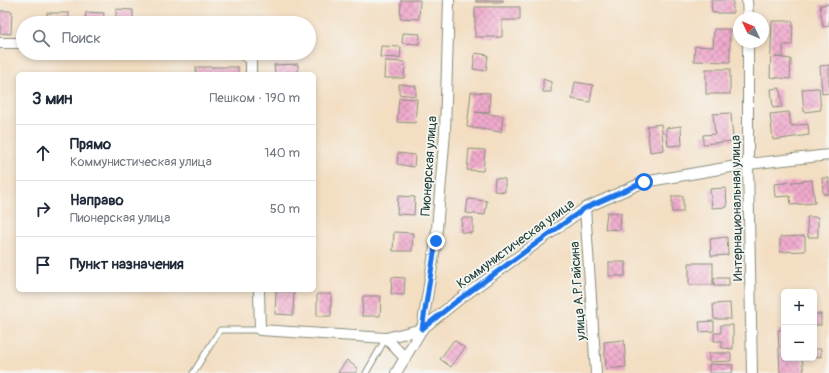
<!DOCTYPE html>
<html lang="ru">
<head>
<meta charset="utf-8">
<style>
	:root { --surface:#fff; --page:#f6f6f7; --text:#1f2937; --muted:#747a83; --line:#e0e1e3 }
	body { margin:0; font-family:Pangolin,sans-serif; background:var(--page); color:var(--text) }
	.controls { position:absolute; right:12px; bottom:12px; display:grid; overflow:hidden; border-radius:6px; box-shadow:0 2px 6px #0003 }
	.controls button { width:36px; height:36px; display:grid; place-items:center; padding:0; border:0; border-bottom:1px solid var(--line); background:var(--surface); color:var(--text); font:20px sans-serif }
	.compass { position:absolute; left:733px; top:12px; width:36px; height:36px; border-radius:50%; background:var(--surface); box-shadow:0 2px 6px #0003; rotate:314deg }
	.stop { position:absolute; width:12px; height:12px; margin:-9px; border:3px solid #1a73e8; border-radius:50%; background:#fff }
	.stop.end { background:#1a73e8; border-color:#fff; box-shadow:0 1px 4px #0008 }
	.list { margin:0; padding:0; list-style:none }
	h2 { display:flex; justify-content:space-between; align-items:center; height:52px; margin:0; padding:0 16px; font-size:17px }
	h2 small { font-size:13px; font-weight:400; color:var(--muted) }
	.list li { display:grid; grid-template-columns:26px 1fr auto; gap:12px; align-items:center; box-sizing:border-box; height:56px; padding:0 16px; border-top:1px solid var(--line) }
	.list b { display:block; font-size:15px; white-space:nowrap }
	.list p { margin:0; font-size:13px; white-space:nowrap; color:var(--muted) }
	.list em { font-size:13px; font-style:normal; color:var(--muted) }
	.icon { flex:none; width:22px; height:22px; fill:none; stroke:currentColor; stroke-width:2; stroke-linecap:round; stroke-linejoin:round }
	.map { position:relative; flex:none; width:829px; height:373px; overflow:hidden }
	.search { position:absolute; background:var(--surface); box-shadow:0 2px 6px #0003; left:16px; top:16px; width:300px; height:44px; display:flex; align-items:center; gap:10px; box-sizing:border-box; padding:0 14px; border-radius:22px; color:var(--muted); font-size:15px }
	.panel { position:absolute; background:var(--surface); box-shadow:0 2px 6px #0003; left:16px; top:72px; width:300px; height:220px; border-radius:6px }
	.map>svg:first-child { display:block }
	.building { fill:url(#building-cross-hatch) }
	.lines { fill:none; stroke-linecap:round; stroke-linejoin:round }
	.lane-casing { stroke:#898e7b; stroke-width:7 }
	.street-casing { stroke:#898e7b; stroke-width:12 }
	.lane { stroke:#fff; stroke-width:5 }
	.street { stroke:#fff; stroke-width:10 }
	.route { stroke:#1a73e8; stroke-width:5 }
	.labels { text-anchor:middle; stroke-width:3.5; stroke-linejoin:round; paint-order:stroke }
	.street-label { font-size:13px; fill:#1f3d34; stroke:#f6f6f2 }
</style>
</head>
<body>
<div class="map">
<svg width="829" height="373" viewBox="0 0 829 373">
	<defs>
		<pattern id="building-cross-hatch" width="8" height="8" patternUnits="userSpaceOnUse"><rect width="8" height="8" fill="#f1aacd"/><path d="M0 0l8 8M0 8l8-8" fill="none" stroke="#c38ca7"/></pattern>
	</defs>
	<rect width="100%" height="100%" fill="#f6f6f2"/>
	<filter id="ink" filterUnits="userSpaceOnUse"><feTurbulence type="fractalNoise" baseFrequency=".025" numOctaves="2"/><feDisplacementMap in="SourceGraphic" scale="8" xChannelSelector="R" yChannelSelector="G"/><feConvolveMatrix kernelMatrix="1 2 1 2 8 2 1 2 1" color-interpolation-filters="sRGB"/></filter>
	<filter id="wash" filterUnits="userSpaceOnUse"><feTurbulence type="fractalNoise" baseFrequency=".012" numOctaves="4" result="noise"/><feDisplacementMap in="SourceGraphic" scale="16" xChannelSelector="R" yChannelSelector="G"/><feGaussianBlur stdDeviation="0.9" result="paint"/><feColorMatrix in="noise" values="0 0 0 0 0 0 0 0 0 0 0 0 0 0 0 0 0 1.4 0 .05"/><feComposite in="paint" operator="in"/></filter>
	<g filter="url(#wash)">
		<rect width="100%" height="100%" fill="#f3dec2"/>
		<g id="blocks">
			<g class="building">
				<path d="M401 0H420L419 19 400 18Z"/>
				<rect x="476" y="0" width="27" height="2"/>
				<path d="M711 0H733V13H712Z"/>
				<path d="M829 4V26L823 27 820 5Z"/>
				<path d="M475 7H520V20H502V37H475Z"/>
				<path d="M116 9 133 10V23H116Z"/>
				<path d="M0 11H12L11 34 0 33Z"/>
				<path d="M86 12 104 13 103 23H85Z"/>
				<rect x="47" y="13" width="22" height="10"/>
				<path d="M233 20 260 21V23H233Z"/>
				<path d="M772 21H793L792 45H783V57H775L791 59 790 79 770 77Z"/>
				<path d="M714 29H730V62L694 61 695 46 713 47Z"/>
				<path d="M403 33 420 34 419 44 402 43Z"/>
				<path d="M381 46 401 47 400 58 380 57Z"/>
				<path d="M280 53H303V54L280 55Z"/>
				<path d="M475 53 488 55 486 71 473 69Z"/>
				<path d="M385 61 405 62 404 78H384Z"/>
				<path d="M298 64V74H275L274 65Z"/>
				<path d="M829 65V93L822 94 820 66Z"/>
				<rect x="196" y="67" width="42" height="7"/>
				<rect x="706" y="69" width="24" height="25"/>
				<path d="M543 79 551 82V92H543Z"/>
				<path d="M575 82 593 85 590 102 572 99Z"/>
				<path d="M399 84 416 86V96L399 94Z"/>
				<path d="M780 88 782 107 773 108 771 89Z"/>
				<path d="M819 88 821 110 804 112 802 89Z"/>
				<path d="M471 92 490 93 489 113 475 112 503 116 501 132 467 127Z"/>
				<path d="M399 98 417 99 415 123 397 122Z"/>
				<path d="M789 112 791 126 808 124 809 135 773 140 770 114Z"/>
				<path d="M731 113 733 141 703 144V135L715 134 713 114Z"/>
				<path d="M661 124 664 150 650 152 647 126Z"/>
				<path d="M681 126 682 145 668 146 666 128Z"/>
				<path d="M469 149 485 150 483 171 467 170Z"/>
				<path d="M398 153 415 155 414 167 397 164Z"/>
				<path d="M495 178 505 179V192L494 191Z"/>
				<path d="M822 178H829V194H823Z"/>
				<path d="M812 180 815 203 791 205 790 196 775 197 774 184Z"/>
				<path d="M726 188 727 207 712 208 710 189Z"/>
				<path d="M398 196 415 197 414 215 397 214Z"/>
				<rect x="672" y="196" width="11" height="16"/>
				<path d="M468 199 487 201 485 215 466 213Z"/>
				<path d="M607 212 621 213 620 230 605 229Z"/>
				<path d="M807 217H818V237H808Z"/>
				<path d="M462 218H473V233L461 232Z"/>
				<path d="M394 232 413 233 412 251H393Z"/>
				<path d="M805 236V251L780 252V237Z"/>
				<path d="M727 237 728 255 711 256 710 239Z"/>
				<rect x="609" y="262" width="16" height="14"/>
				<rect x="689" y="263" width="24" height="22"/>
				<path d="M392 277 405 278 404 295 391 294Z"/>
				<rect x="714" y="278" width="15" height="8"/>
				<path d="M276 291 294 292 293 315 275 314Z"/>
				<rect x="317" y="294" width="14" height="22"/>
				<path d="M363 296H381L380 316H362Z"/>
				<path d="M730 303 731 319H714L713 304Z"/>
				<rect x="814" y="314" width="7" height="11"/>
				<path d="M714 321V331L700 332 699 322Z"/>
				<path d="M721 325H733V349L722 348V341H714V333H721Z"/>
				<path d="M778 330H784V358L802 359 804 373H780Z"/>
				<path d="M454 340 465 348 451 367 440 359Z"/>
				<path d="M624 340 626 367 606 369 604 342Z"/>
				<path d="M814 349H821V357L814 356Z"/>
				<path d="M709 353H731V361L709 362Z"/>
				<path d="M347 360 358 369 355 373H339L338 372Z"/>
				<path d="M709 364 733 365 732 373H709Z"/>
			</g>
		</g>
	</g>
	<g filter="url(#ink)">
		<use href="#blocks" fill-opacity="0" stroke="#898e7b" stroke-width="1"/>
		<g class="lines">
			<defs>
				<g id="lane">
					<path d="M193 373 220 330H260"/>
					<path d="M366 373 386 338"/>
				</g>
				<g id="street">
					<path d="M747 0 748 18"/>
					<path d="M748 42V164L752 373"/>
					<path d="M0 43H23"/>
					<path d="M240 53 251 59V74"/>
					<path d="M585 208 596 373"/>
					<path d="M259 290 260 330 386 338 422 329 457 301 585 208 644 182 748 164 829 155"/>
					<path d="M386 338 405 358"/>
					<path d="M396 373 422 329 436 241 445 132 449 0"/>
				</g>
			</defs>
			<use href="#lane" class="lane-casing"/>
			<use href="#street" class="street-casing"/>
			<use href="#lane" class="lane"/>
			<use href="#street" class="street"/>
		</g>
	</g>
	<g class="lines" filter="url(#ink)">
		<path class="route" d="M436 241 422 329 457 301 585 208 644 182"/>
	</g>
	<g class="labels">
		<g class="street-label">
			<text transform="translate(428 166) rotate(-86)" y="5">Пионерская улица</text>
			<text transform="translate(736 208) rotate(-91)" y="5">Интернациональная улица</text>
			<text transform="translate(515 243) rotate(-36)" y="5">Коммунистическая улица</text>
			<text transform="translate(577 291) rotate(-94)" y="5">улица А.Р.Гайсина</text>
		</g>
	</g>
</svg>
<div class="controls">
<button>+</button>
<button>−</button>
</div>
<svg class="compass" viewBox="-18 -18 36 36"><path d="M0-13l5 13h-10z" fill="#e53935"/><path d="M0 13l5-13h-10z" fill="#747a83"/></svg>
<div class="stop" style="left:644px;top:182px"></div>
<div class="stop end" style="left:436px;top:241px"></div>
<div class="search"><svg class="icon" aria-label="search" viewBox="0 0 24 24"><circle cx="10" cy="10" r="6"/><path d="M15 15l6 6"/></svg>Поиск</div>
<section class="panel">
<h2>3 мин<small>Пешком · 190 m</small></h2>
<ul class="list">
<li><svg class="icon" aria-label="ahead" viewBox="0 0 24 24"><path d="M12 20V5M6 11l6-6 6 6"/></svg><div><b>Прямо</b><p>Коммунистическая улица</p></div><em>140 m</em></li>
<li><svg class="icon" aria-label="right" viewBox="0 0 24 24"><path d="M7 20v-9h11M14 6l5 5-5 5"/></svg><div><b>Направо</b><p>Пионерская улица</p></div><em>50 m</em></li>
<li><svg class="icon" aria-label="arrive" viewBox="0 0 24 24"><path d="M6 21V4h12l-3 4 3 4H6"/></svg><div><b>Пункт назначения</b></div></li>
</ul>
</section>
</div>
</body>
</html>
